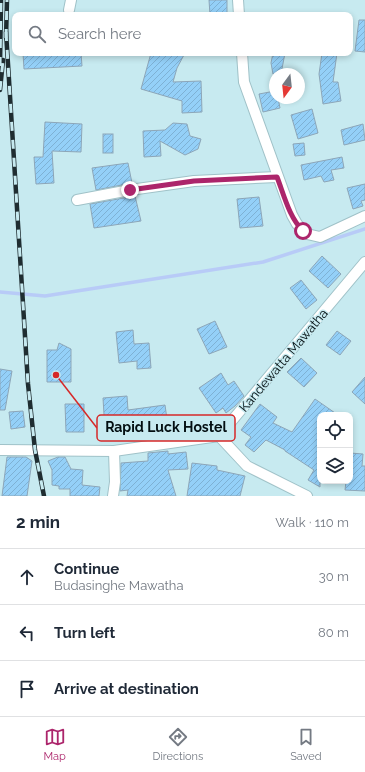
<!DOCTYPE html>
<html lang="en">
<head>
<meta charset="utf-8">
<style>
	:root { --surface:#fff; --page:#f2f2f3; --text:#1f2937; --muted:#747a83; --line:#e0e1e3; --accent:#ac256b }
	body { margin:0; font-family:Raleway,sans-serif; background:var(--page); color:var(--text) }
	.controls { position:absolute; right:12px; bottom:12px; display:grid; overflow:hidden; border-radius:8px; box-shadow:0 2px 6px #0003 }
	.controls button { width:36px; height:36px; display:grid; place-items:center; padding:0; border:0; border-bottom:1px solid var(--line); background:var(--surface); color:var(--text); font:20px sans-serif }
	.compass { position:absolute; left:269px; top:68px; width:36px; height:36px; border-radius:50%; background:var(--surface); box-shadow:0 2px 6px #0003; rotate:195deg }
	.stop { position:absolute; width:12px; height:12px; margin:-9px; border:3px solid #ac256b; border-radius:50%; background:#fff }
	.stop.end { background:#ac256b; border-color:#fff; box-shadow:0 1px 4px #0008 }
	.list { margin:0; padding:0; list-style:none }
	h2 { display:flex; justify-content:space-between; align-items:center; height:52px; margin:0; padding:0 16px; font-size:17px }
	h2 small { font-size:13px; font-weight:400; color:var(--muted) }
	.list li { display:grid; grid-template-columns:26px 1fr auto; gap:12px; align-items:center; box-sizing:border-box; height:56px; padding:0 16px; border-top:1px solid var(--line) }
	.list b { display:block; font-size:15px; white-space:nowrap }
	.list p { margin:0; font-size:13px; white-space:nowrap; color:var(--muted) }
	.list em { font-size:13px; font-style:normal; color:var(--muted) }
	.icon { flex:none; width:22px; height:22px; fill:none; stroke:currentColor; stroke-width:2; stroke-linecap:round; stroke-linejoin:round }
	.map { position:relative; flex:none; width:365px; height:496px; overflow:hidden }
	.search { position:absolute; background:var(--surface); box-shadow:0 2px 6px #0003; left:12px; right:12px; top:12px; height:44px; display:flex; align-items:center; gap:10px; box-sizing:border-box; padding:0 14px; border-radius:8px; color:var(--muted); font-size:15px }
	.sheet { height:220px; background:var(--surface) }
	nav { display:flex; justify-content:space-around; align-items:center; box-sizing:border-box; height:56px; border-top:1px solid var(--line); background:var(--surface); font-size:11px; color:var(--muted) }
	nav a { display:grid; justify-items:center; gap:2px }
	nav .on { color:var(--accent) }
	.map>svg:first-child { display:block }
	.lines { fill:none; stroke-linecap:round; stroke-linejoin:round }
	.stream { stroke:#b8cbf7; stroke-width:3.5 }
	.building { fill:url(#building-hatch); stroke:#8da6b8 }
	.minor-casing { stroke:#a0c2c8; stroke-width:12 }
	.minor { stroke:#fff; stroke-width:10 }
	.rail-casing { stroke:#1f2d31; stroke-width:4.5 }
	.rail { stroke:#c7eaf0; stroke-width:3; stroke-dasharray:9; stroke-linecap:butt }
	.route { stroke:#ac256b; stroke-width:5 }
	.labels { text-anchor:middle; stroke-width:3; stroke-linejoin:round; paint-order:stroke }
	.street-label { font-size:13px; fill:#030e11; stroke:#c7eaf0 }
	.leader { fill:none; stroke:#d62828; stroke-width:1.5 }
	.callout-dot { fill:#d62828; stroke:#c7eaf0; stroke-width:1.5 }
	.callout { fill:#c7eaf0; stroke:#d62828; stroke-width:1.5 }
	.callout-label { font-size:14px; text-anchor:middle; font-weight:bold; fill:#030e11 }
</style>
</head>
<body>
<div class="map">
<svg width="365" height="496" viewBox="0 0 365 496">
	<defs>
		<pattern id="building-hatch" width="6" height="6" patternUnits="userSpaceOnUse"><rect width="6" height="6" fill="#94d0f8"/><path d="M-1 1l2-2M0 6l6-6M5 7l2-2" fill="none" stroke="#7eb1d4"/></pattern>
	</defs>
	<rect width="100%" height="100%" fill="#c7eaf0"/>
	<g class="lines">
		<path class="stream" d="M0 292 45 296 263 262 365 229"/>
	</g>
	<g class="building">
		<path d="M209 0H227V15H210Z"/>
		<path d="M359 20H365V52L355 51Z"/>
		<path d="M23 53H81L82 66 24 69Z"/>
		<path d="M151 53H185L177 68 173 82 201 81 202 112 182 113V101L141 89Z"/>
		<path d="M273 53H285L281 74H273L271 63Z"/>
		<path d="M322 53H337L333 82H338L341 101 323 104 319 74Z"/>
		<path d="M275 91V98H278L280 108 263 112 259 94Z"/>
		<path d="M312 109 318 133 298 139 291 115Z"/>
		<path d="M45 122 82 124 81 152 52 151 54 183 36 184 34 157H43Z"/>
		<path d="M173 123 187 124 190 136 201 139 198 149 185 155 160 141 161 156 144 157 143 131 165 130Z"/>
		<path d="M363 124 365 140 344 145 341 130Z"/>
		<rect x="103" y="134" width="10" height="19"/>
		<path d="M304 143 305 155 295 156 293 144Z"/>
		<path d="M342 157 344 168 331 170 334 180 324 182 321 176 304 180 301 165Z"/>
		<path d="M128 163 132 183 96 190 92 168Z"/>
		<path d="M365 184V200L361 201 363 206 353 209 347 188Z"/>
		<path d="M135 196 141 221 94 228 90 204Z"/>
		<path d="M259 197 263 226 240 228 237 199Z"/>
		<path d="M322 256 341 274 328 288 309 271Z"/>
		<path d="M301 280 317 300 306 309 290 288Z"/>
		<path d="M215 321 227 347 209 354 197 329Z"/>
		<path d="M133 330 134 344 149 343 151 368 137 369V361L119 363 116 332Z"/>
		<path d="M337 331 351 341 340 355 326 345Z"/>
		<path d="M59 343 71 349V382H47V350H57Z"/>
		<path d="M301 358 317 373 304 387 287 372Z"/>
		<path d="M0 369 12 371 5 410H0Z"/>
		<path d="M221 373 228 385 234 381 244 396 235 406 226 413 223 408 216 413 199 388Z"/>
		<path d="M365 377V404L352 392Z"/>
		<path d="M127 396 128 410 165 405 168 426 105 431 103 398Z"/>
		<path d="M315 399 338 415H320V487L308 480 314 470 285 451V450L266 440 254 452 245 445 251 437 241 430 260 404 277 417 273 423 292 432Z"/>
		<path d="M65 404H84V432H66Z"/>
		<path d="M23 411 25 427 11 429 9 412Z"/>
		<path d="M168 451V454L186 452 188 469 168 470 176 496H127L128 490 120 491 121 463 148 461V453Z"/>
		<path d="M350 453 363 454 362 466H365V491L345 490 346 481H350Z"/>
		<path d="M7 457H26L32 461 27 496H2Z"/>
		<path d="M58 457H65L71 469 83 470 82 485 100 487 99 496H70V489H59V486L52 485V470L48 461Z"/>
		<path d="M192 463 217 466V470L245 476 240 496H187Z"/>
	</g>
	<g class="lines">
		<defs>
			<g id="minor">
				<path d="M238 0 239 15"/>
				<path d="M69 10 71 0"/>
				<path d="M242 53 244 82 292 215 297 224 307 234 320 237 365 216"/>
				<path d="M77 200 130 190 194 181 277 177"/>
				<path d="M219 436 247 466 307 496"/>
				<path d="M0 450 114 451 219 436 365 262"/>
				<path d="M113 496 115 482 114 451"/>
			</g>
		</defs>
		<use href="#minor" class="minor-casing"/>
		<use href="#minor" class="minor"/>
		<defs>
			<g id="rail">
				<path d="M6 32 28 384 35 450 44 496"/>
				<path d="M6 38 7 0"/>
				<path d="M0 66 1 0"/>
				<path d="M0 90 3 60"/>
			</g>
		</defs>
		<use href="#rail" class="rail-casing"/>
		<use href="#rail" class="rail"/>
	</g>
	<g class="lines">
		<path class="route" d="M130 190 194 181 277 177C284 195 289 217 303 231"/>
	</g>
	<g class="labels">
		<g class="street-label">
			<text transform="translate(283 360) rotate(-50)" y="5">Kandewatta Mawatha</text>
		</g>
	</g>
	<path class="leader" d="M56 375L97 428"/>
	<circle class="callout-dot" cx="56" cy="375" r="4"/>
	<rect class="callout" x="97" y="415" width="138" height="26" rx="4"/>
	<g class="callout-label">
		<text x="166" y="432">Rapid Luck Hostel</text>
	</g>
</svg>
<div class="controls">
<button><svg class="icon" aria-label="locate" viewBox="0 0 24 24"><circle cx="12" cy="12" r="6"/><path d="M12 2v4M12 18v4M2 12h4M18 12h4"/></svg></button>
<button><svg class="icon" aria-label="layers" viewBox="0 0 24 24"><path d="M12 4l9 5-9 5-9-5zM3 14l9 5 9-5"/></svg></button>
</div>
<svg class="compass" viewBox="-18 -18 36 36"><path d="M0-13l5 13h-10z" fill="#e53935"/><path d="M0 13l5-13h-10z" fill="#747a83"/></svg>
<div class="stop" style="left:303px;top:231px"></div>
<div class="stop end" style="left:130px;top:190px"></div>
<div class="search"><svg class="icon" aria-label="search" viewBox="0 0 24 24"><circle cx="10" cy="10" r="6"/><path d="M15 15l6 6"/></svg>Search here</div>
</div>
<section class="sheet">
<h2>2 min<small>Walk · 110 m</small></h2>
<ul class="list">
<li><svg class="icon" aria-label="ahead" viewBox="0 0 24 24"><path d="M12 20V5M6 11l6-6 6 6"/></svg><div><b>Continue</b><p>Budasinghe Mawatha</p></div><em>30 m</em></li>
<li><svg class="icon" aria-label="left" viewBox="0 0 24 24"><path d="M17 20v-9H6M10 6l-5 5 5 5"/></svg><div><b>Turn left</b></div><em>80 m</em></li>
<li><svg class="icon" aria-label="arrive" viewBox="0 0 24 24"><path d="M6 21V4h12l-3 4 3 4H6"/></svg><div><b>Arrive at destination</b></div></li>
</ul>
</section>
<nav>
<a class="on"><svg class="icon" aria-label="map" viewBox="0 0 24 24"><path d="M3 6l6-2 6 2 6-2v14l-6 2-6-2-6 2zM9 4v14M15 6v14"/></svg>Map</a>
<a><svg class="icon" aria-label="directions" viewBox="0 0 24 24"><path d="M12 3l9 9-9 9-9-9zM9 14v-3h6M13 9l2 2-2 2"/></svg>Directions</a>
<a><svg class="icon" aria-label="saved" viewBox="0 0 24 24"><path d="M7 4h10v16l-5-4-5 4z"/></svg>Saved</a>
</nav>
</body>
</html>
